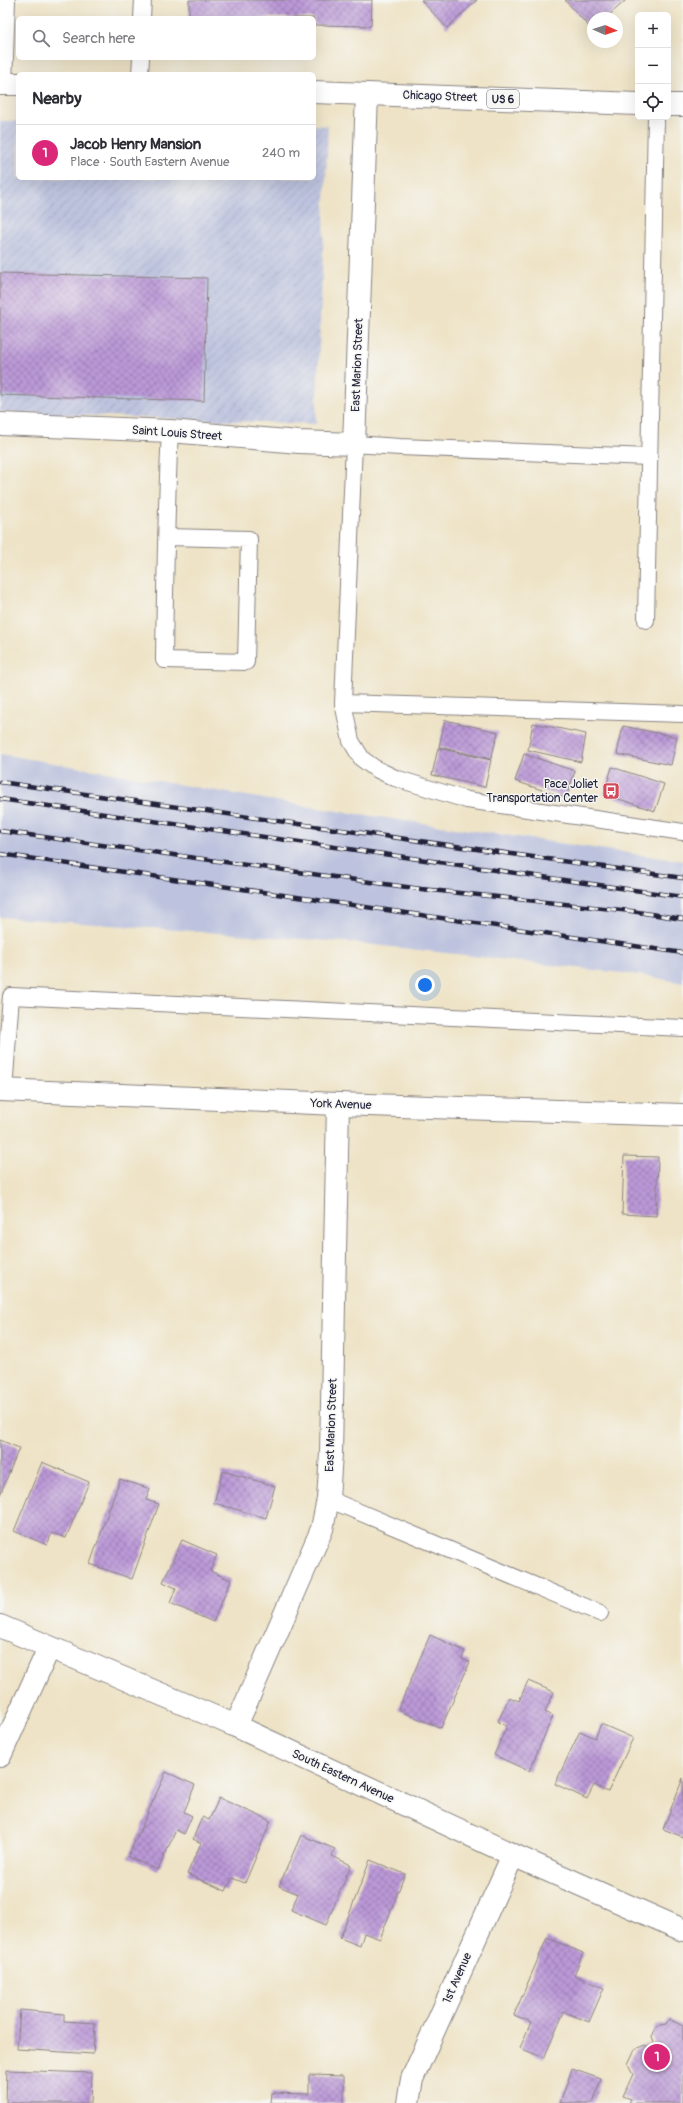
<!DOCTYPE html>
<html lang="en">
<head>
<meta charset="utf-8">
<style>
	:root { --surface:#fff; --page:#f2f2f3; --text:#2b2b33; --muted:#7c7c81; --line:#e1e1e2; --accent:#db2777 }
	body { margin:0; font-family:Pangolin,sans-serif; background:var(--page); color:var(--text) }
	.controls { position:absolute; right:12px; top:12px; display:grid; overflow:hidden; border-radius:6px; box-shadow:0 4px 16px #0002 }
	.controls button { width:36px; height:36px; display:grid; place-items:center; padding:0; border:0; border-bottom:1px solid var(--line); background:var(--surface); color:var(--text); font:20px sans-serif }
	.compass { position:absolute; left:587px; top:12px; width:36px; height:36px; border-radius:50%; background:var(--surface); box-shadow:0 4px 16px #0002; rotate:93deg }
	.you { position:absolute; left:425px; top:985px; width:14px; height:14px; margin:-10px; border:3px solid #fff; border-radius:50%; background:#1a73e8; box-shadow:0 0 0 6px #1a73e833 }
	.badge { display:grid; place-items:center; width:26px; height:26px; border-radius:50%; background:var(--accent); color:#fff; font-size:13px; font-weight:700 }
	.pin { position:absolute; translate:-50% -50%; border:2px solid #fff; box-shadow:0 1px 4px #0006 }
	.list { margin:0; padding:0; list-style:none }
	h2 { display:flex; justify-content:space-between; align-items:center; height:52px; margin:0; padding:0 16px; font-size:17px }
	h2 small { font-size:13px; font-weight:400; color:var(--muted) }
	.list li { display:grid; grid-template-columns:26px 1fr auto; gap:12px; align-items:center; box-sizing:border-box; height:56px; padding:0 16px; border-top:1px solid var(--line) }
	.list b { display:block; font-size:15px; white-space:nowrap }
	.list p { margin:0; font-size:13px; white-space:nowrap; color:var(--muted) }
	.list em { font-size:13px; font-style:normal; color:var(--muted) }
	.icon { flex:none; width:22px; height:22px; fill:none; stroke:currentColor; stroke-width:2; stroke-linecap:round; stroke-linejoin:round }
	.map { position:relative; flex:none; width:683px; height:2103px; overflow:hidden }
	.search { position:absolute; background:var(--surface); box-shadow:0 4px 16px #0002; left:16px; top:16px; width:300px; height:44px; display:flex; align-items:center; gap:10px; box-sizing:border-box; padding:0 14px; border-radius:6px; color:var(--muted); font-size:15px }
	.panel { position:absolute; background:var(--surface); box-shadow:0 4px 16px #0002; left:16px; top:72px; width:300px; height:108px; border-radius:6px }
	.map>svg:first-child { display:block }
	.industrial { fill:url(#industrial-furrows) }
	.railway { fill:#bdc3de }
	.building { fill:url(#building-cross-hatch) }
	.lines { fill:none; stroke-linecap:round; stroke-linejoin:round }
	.service-casing { stroke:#888280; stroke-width:18 }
	.minor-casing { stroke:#888280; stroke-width:24 }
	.primary-casing { stroke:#888280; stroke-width:24 }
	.service { stroke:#fff; stroke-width:16 }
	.minor { stroke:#fff; stroke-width:22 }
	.primary { stroke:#fff; stroke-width:22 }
	.rail-casing { stroke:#22223b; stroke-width:4.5 }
	.rail { stroke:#f6f6f2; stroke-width:3; stroke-dasharray:9; stroke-linecap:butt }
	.labels { text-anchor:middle; stroke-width:3; stroke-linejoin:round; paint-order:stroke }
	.shield { fill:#f6f6f2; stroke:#626272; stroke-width:1 }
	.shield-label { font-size:11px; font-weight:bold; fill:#22223b }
	.street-label { font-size:12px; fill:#22223b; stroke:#f6f6f2 }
	.poi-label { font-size:12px; fill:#22223b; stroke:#f6f6f2; text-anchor:end }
</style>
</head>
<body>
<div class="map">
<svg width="683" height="2103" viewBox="0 0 683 2103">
	<defs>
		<pattern id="industrial-furrows" width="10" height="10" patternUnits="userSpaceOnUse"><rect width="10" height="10" fill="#bdc3de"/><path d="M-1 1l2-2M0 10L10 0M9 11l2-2" fill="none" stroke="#a2a7bf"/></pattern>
		<pattern id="building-cross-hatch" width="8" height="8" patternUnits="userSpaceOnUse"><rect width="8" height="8" fill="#bb99d7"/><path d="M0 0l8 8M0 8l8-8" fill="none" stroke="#987cb0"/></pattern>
	</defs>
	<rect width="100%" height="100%" fill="#f6f6f2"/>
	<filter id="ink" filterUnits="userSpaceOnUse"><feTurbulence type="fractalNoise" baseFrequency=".025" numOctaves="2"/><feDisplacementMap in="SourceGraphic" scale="8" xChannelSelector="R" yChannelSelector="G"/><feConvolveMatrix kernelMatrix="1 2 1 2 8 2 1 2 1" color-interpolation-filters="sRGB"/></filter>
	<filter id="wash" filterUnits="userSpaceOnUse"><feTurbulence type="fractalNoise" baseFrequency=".012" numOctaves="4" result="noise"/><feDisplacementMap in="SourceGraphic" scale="16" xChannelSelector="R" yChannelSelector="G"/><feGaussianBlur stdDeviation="0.9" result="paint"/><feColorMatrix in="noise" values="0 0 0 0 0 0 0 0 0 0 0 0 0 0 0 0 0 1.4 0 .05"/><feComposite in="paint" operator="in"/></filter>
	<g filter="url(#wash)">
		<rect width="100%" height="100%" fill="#eee3c6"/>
		<path class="industrial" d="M0 121H18V178H314V125L328 126 316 424 0 412Z"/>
		<path class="railway" d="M0 754 317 808 683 861V983L648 976 357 943 0 917Z"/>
		<g id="blocks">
			<g class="building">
				<path d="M189 0H372L371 26 314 25V18H189Z"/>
				<path d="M421 0H477L447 28Z"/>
				<path d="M565 0H626L606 18H593V31Z"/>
				<path d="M0 273 207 278 204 401 0 395Z"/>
				<path d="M445 720 498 732 491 759 439 747Z"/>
				<path d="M533 723 586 734 581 762 528 750Z"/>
				<path d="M623 726 677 737 671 765 617 754Z"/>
				<path d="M438 748 491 760 485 787 432 775Z"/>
				<path d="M524 754 575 771 566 798 515 781Z"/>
				<path d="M612 767 664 784 655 811 604 794Z"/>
				<path d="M624 1156 658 1157 656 1216 622 1214Z"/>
				<path d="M0 1440 19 1448 0 1495Z"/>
				<path d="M42 1462 89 1482 66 1538 52 1533 47 1545 14 1531Z"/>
				<path d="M223 1471 275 1486 266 1518 214 1503Z"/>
				<path d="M120 1479 150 1489 146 1500 159 1504 132 1579 90 1564Z"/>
				<path d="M182 1540 217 1555 210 1571 231 1580 213 1622 170 1603 176 1588 163 1582Z"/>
				<path d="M430 1635 465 1651 462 1659 470 1662 441 1728 398 1710Z"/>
				<path d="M528 1681 554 1692 545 1712 553 1716 529 1771 494 1755 507 1726 498 1722 509 1697 519 1701Z"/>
				<path d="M601 1724 633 1738 608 1792 594 1785 587 1799 555 1784 580 1731 595 1738Z"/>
				<path d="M166 1772 195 1785 184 1812 192 1816 184 1834 176 1830 158 1870 128 1857Z"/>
				<path d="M683 1778V1837L663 1829Z"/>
				<path d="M219 1798 271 1821 245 1883 232 1878 226 1891 187 1874 201 1843 193 1839 202 1817 209 1820Z"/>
				<path d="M301 1835 335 1849 332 1856 351 1865 326 1925 291 1910 298 1894 279 1886Z"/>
				<path d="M370 1860 405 1874 380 1939 364 1933 360 1946 340 1938Z"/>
				<path d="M547 1938 583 1953 574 1975 604 1988 589 2022 564 2012 544 2058 520 2048 531 2022 514 2015Z"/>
				<path d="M20 2010 64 2014V2021L95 2023 93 2054 17 2049Z"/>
				<path d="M669 2019 683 2026V2103H629L631 2099 623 2096 633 2074 628 2064 635 2049 645 2045 653 2050 655 2046 652 2037 656 2026 666 2024Z"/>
				<path d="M572 2069 601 2079 593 2103H560Z"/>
				<path d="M7 2070 92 2073 91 2103H6Z"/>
				<path d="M309 2075 344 2076V2103H270L271 2093 309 2094Z"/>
			</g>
		</g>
	</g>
	<g filter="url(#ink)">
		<use href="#blocks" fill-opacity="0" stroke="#888280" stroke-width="1"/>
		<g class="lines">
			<defs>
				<g id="service">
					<path d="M142 18 143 0"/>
					<path d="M140 74 141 58"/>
					<path d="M4 84 7 0"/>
					<path d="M649 457 400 447 354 444 343 703 351 741 362 759 376 769 395 778 467 800 683 832"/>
					<path d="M167 537 249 539 246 662 164 660C165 584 166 507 170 431"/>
					<path d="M646 620 656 117"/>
					<path d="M343 703 683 714"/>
					<path d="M4 1090 11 996 683 1028"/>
					<path d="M328 1499 600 1613"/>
				</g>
				<g id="minor">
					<path d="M0 424 170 431 299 442 354 444 367 94"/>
					<path d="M0 1090 338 1104 683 1115"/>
					<path d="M0 1626 236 1726 513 1855 683 1930"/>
					<path d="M236 1726 322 1529 328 1499 331 1453 338 1104"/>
					<path d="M0 1756 49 1648"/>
					<path d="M408 2103 412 2079 513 1855"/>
				</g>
				<g id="primary">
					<path d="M0 84H18"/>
					<path d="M314 92 638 104"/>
					<path d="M668 105H683"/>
				</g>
			</defs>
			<use href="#service" class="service-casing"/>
			<use href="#minor" class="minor-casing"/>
			<use href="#primary" class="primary-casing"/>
			<use href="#service" class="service"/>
			<use href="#minor" class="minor"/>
			<use href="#primary" class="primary"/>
			<defs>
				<g id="rail">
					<path d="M0 782 683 878"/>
					<path d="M0 799 683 897"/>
					<path d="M0 831 421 889 631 911 683 919"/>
					<path d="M0 854 683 953"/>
				</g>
			</defs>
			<use href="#rail" class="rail-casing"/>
			<use href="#rail" class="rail"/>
		</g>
	</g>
	<defs>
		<symbol id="bus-square" viewBox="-11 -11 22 22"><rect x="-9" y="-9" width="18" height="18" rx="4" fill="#d1495b" stroke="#f6f6f2"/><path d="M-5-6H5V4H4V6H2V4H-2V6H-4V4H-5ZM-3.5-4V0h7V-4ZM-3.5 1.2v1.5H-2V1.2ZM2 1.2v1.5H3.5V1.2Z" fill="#fff"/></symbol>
	</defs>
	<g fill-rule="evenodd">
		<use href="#bus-square" x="601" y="781" width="20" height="20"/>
	</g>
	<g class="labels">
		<rect class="shield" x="487" y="90" width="32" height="18" rx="3"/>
		<g class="shield-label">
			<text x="503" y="103">US 6</text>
		</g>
		<g class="street-label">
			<text transform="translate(440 96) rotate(2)" y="4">Chicago Street</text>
			<text transform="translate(357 365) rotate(-88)" y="4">East Marion Street</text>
			<text transform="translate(177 433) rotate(4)" y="4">Saint Louis Street</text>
			<text transform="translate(341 1104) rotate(2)" y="4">York Avenue</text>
			<text transform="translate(331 1425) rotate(-88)" y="4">East Marion Street</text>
			<text transform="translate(343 1776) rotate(25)" y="4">South Eastern Avenue</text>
			<text transform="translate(457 1978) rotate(-66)" y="4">1st Avenue</text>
		</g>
		<g class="poi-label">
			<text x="598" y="788">Pace Joliet<tspan x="598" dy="14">Transportation Center</tspan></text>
		</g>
	</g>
</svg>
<div class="controls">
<button>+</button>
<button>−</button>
<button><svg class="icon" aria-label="locate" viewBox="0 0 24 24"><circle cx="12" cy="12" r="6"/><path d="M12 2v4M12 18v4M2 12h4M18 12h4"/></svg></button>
</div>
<svg class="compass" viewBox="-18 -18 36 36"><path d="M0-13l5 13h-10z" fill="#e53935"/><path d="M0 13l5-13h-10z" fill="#7c7c81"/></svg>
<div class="you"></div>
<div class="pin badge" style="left:657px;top:2057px">1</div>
<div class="search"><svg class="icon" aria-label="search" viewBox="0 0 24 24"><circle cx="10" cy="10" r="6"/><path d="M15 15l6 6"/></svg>Search here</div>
<section class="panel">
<h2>Nearby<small></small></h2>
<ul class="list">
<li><span class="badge">1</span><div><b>Jacob Henry Mansion</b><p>Place · South Eastern Avenue</p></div><em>240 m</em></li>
</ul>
</section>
</div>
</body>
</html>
